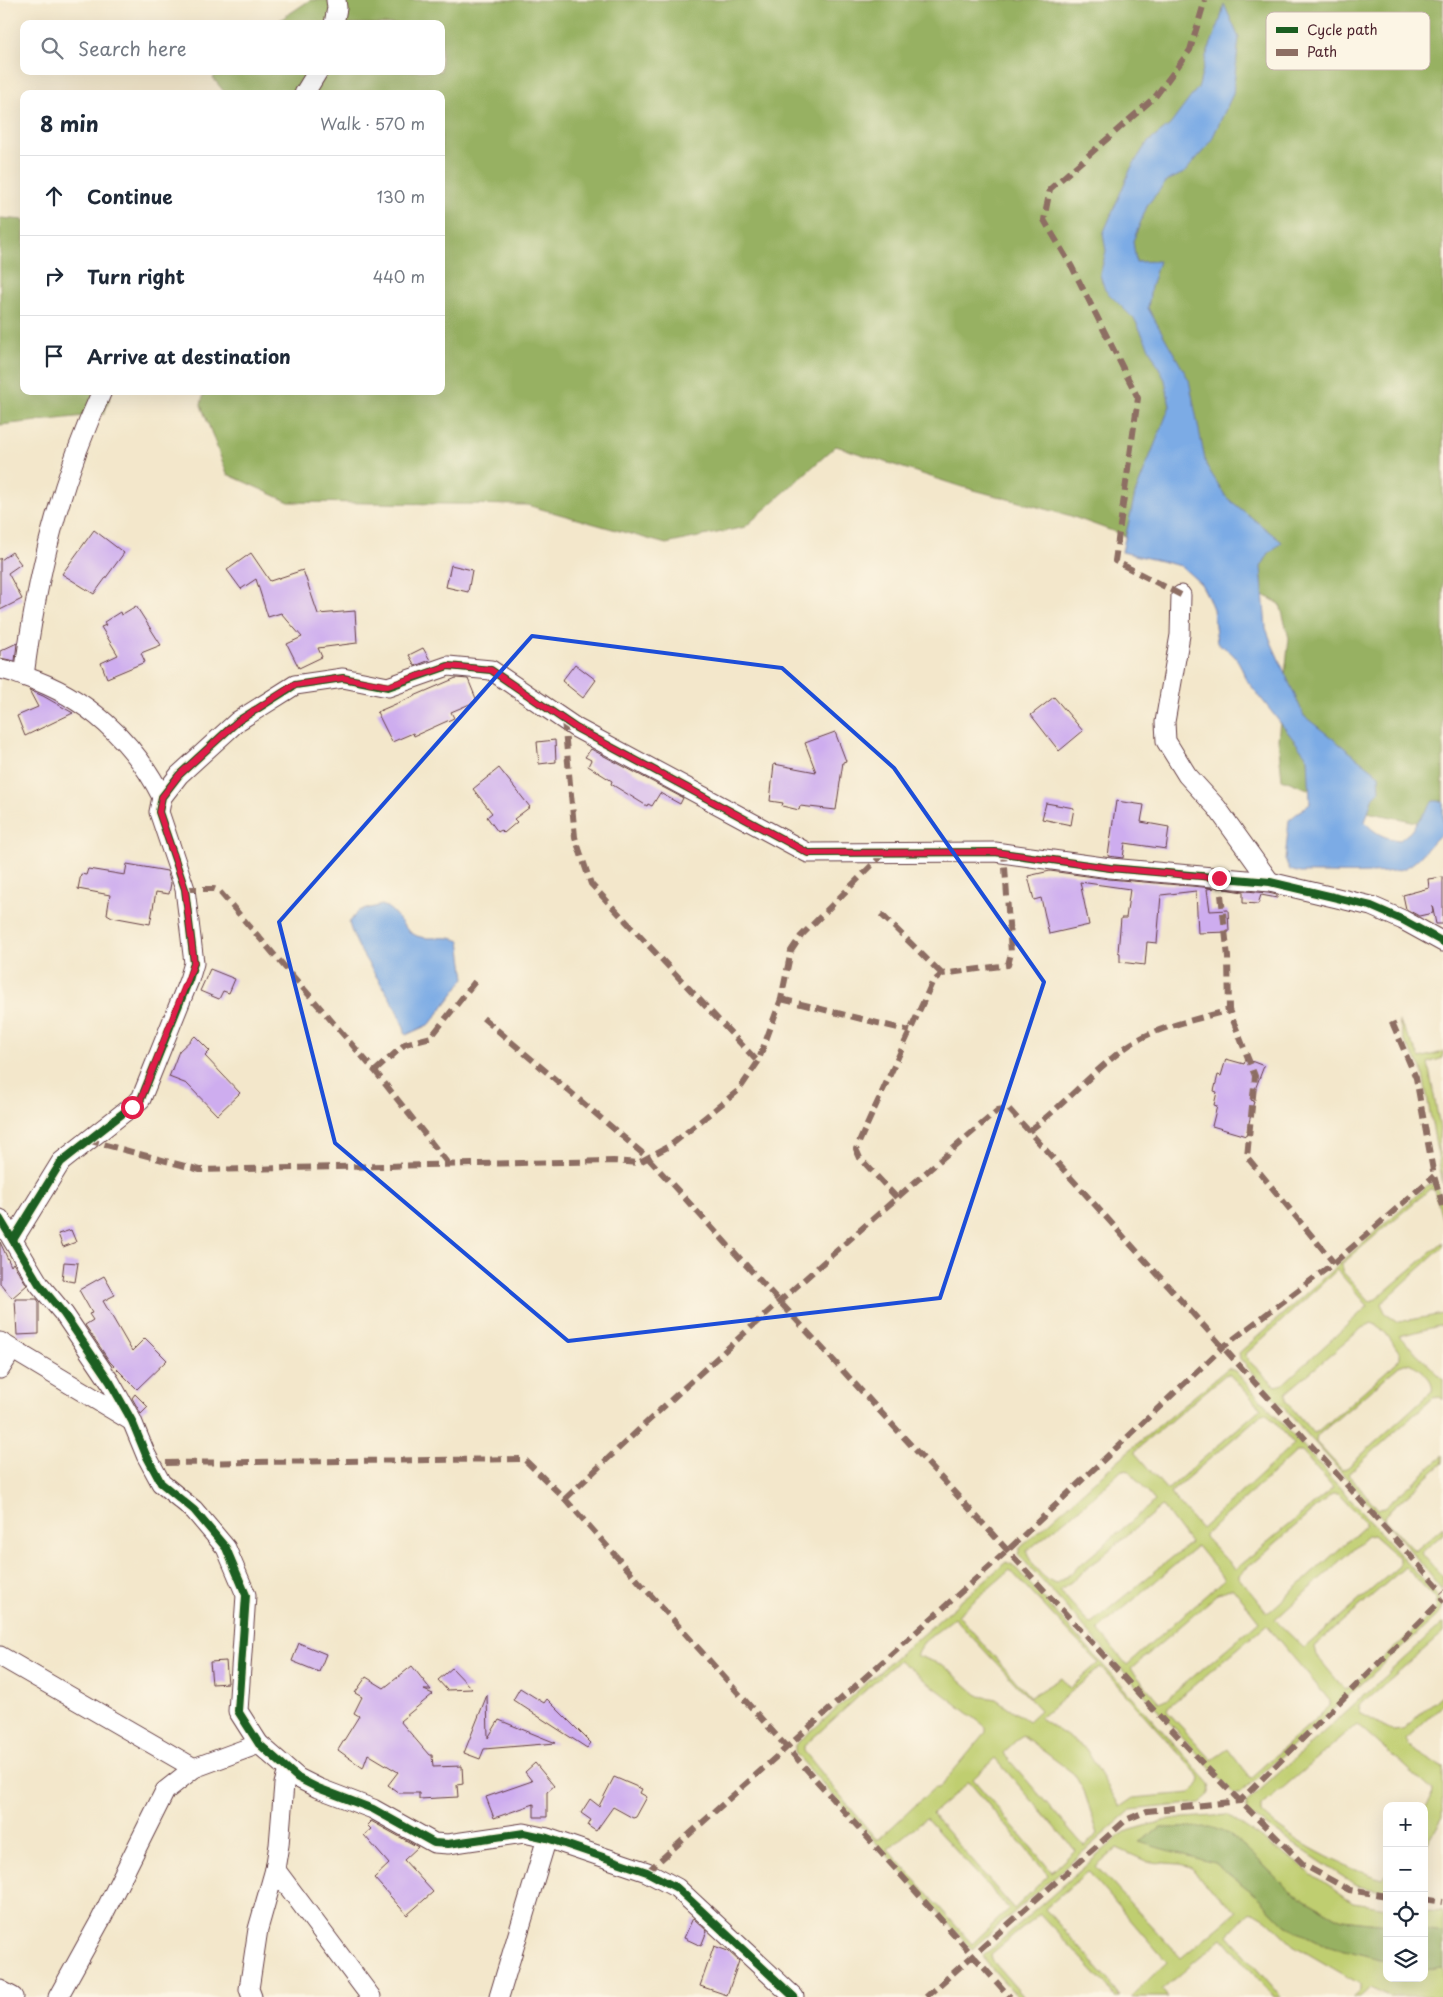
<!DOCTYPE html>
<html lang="en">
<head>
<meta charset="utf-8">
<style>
	:root { --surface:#fff; --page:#f2f2f3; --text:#1f2937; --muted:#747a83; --line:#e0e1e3 }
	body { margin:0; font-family:"Playpen Sans",sans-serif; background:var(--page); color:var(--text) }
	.controls { position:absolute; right:15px; bottom:15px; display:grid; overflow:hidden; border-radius:10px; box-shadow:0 5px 20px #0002 }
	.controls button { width:45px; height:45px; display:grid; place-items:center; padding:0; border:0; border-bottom:1px solid var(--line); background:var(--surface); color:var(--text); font:25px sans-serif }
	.stop { position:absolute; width:15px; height:15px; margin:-11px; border:4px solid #e11d48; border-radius:50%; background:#fff }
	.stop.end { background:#e11d48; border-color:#fff; box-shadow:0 1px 5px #0008 }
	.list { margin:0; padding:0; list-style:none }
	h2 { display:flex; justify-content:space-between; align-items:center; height:65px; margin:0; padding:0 20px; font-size:21px }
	h2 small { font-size:16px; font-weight:400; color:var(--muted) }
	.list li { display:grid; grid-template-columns:32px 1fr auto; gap:15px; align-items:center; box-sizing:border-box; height:80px; padding:0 20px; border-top:1px solid var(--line) }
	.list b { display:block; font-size:19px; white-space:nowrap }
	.list em { font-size:16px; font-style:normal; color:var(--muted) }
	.icon { flex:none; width:28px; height:28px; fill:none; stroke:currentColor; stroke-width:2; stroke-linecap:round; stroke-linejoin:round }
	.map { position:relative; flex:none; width:1443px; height:1997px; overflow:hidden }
	.search { position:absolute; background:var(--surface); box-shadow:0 5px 20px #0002; left:20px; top:20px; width:425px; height:55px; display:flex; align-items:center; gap:12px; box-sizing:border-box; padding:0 18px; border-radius:10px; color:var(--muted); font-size:19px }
	.panel { position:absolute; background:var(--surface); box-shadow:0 5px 20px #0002; left:20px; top:90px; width:425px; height:305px; border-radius:10px }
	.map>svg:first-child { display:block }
	.green { fill:#bfce70; stroke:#84764e; fill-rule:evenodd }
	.forest { fill:#97b162; stroke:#706846 }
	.water { fill:#7babe5; stroke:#626588 }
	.building { fill:#ceadef }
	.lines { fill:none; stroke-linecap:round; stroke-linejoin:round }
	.street-casing { stroke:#633d43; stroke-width:21 }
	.street { stroke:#fff; stroke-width:19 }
	.quiet { stroke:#8d6e63; stroke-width:6; stroke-dasharray:12 6; stroke-linecap:butt }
	.cycleway-casing { stroke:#fcf5e5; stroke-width:11 }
	.cycleway { stroke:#1b5e20; stroke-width:8 }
	.route { stroke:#e11d48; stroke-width:6 }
	.marked { fill:none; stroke:#1d4ed8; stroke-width:4; stroke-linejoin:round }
	.key { fill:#fcf5e5; stroke:#c7b5ad; stroke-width:1 }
	.key-label { font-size:14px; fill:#4a1f2b }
</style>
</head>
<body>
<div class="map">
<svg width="1443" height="1997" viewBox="0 0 1443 1997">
	<rect width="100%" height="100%" fill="#fcf5e5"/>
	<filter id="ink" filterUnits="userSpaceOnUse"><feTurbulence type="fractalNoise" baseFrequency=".02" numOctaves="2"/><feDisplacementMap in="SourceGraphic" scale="10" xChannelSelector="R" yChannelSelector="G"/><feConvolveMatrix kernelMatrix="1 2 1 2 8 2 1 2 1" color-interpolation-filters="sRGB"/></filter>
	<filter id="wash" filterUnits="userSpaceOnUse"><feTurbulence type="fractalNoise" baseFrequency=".0096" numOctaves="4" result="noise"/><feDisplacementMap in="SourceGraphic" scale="20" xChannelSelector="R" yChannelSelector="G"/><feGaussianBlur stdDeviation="1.12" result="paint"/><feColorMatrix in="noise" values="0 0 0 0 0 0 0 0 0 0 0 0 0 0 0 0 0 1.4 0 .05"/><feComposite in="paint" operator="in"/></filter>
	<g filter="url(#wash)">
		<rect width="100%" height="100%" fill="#f3e7cb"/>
		<g class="green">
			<path d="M1399 1021 1420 1058 1443 1052V1058L1428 1063 1440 1128 1438 1149 1443 1164V1184L1422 1069 1404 1041Z"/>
			<path d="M1436 1184 1443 1204V1222L1434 1190 1430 1189 1342 1264V1271L1370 1301 1376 1299 1443 1242V1247L1381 1304 1386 1314 1398 1322 1443 1314V1325L1399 1336 1443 1379V1400L1440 1397 1433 1398 1348 1474 1378 1509 1384 1508 1443 1456V1463L1385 1515 1384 1519 1415 1551 1443 1527V1534L1421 1553 1443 1577V1591L1401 1539 1240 1359 1239 1353 1428 1185ZM1337 1270 1368 1306 1283 1384 1275 1386 1247 1359 1246 1354ZM1372 1323C1385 1328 1392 1343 1400 1353V1359L1319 1431 1313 1433 1286 1401V1393L1362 1328ZM1410 1362C1419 1370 1435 1378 1432 1391L1348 1467 1342 1470 1316 1442 1317 1436 1399 1366Z"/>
			<path d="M1228 1368 1235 1371 1439 1598C1443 1607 1442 1611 1435 1618L1239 1794H1234L1018 1554 1020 1548 1131 1449ZM1229 1374 1261 1408 1167 1490 1135 1453 1136 1450 1225 1375ZM1262 1414H1267L1294 1444 1201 1529 1170 1493ZM1296 1452H1302L1333 1488 1235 1569 1204 1536ZM1122 1470 1129 1471 1155 1501 1065 1578 1056 1584C1045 1581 1029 1563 1027 1551L1085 1504ZM1332 1494H1338L1365 1522V1526L1268 1613 1239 1578V1575ZM1162 1506 1190 1543 1090 1624 1060 1591ZM1373 1535 1399 1558V1566L1304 1648 1275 1620 1367 1536ZM1197 1546 1224 1579 1127 1665 1098 1630ZM1405 1567 1437 1600 1436 1610 1352 1687 1345 1690 1317 1656 1315 1648 1321 1640ZM1233 1588 1259 1621 1168 1698 1159 1702 1131 1669 1219 1593ZM1266 1625 1330 1701V1706L1250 1778 1228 1749 1212 1760 1167 1711 1168 1707Z"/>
			<path d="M1006 1562 1013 1565 1210 1784C1212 1795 1208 1797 1200 1803L1131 1810 972 1949 795 1753V1745ZM1010 1570 1098 1663 1070 1688 1061 1678 1030 1697 958 1615ZM954 1618 1040 1710 1028 1721 996 1699 979 1696 943 1665 916 1655 924 1642ZM899 1660 986 1727V1732L939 1788H934L879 1839H876L804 1751V1746ZM1101 1667 1197 1774 1200 1779 1198 1786 1191 1793 1133 1798 1120 1807 1086 1749 1040 1718ZM1022 1735 1074 1774 1084 1791 1098 1834 1084 1846 1003 1753ZM995 1758 1075 1850 1052 1872 973 1779ZM969 1782 1048 1875 1014 1909 932 1814ZM926 1818 1009 1909 972 1944 888 1849Z"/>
			<path d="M1443 1623V1633L1359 1706 1360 1713 1393 1731 1402 1730 1443 1694V1704L1406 1739 1409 1746 1443 1767V1817L1424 1849V1810L1431 1798 1432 1791 1357 1724 1262 1806V1813C1288 1839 1347 1870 1383 1879L1387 1873V1892L1357 1886 1250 1815 1246 1810V1803Z"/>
			<path d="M1228 1815 1353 1902 1387 1907V1925L1342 1920 1289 1890 1245 1847 1228 1834 1160 1828 1140 1842 1214 1863 1256 1895 1285 1925 1323 1944 1387 1961V1978H1424V1970L1443 1968V1997H1390L1370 1988 1360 1997H1352L1360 1990V1984L1293 1945 1266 1919 1254 1912 1249 1913 1228 1935 1282 1997H1274L1223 1938 1162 1990 1168 1997H1130L1167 1962 1088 1871 1045 1909 1109 1980 1119 1997H1114L1107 1985 1040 1914 991 1954 992 1960 1024 1997H1018L986 1962 983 1956 1124 1832 1170 1819ZM1117 1848 1148 1862 1180 1864 1191 1867 1204 1883 1237 1911 1181 1958 1096 1866Z"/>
			<path d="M1424 1911 1443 1912V1933L1424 1930Z"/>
		</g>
		<g class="forest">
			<path d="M310 0H1443V829L1432 825 1367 812 1282 779 1278 739 1289 638 1280 604 1212 567 1068 515 959 486 836 446 745 527 666 544 527 505 289 502 227 474 201 405 204 391H441V94H226L213 78 219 71H441V24H274Z"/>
			<path d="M0 218 24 220V391H112L104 414 0 425Z"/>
			<path d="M1211 1827 1228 1834 1245 1847 1289 1890 1342 1920 1387 1925V1961L1323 1944 1285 1925 1256 1895 1214 1863 1139 1842 1160 1828Z"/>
			<path d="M1424 1930 1443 1933V1968L1424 1970Z"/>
		</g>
		<g class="water">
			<path d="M1224 4 1239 38 1233 94 1210 143 1184 173 1167 181 1148 204 1133 241 1136 262 1159 261 1151 287 1148 308 1189 380 1206 465 1226 497 1282 542 1269 553 1261 567 1266 628 1272 644 1304 716 1379 775 1380 791 1372 799 1365 822C1374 833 1386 839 1400 840L1410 832 1433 801H1443V833C1429 843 1422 859 1407 867 1387 877 1324 872 1300 873L1290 870 1285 860 1289 820 1310 803 1308 758 1245 678C1240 660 1233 652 1217 643L1213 609 1208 597 1201 584 1181 566 1122 552 1135 494 1170 406 1165 380 1135 320 1105 290 1100 275 1106 251 1103 234 1131 168 1147 143 1170 125 1199 86 1206 56 1220 21Z"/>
			<path d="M382 905C398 910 401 930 417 936 431 941 446 934 460 941L465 978 430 1024 406 1035C395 993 360 963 349 923L358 911Z"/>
		</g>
		<g id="blocks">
			<g class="building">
				<path d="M94 530 124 553 94 594 62 574Z"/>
				<path d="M12 552 21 564 8 573 22 599 0 610V558L1 560Z"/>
				<path d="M251 553 270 581 303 570 318 614 355 611 357 643 318 648 322 657 299 668 287 644 302 637 281 613 268 617 256 579 241 589 227 570Z"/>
				<path d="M451 565 472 570 468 592 446 587Z"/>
				<path d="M136 606 161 645 141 653 145 662 107 678 101 663 118 655 101 627 106 625 104 622 120 612 121 615Z"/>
				<path d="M17 643 15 661 0 658V651Z"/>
				<path d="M423 648 430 660 415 666 409 655Z"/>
				<path d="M575 664 596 680 583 698 562 681Z"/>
				<path d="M456 678 468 679 477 701 451 712 454 718 414 736 413 733 392 742 377 712Z"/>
				<path d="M29 690 43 696 73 713 25 736 17 716 38 707Z"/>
				<path d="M1054 697 1083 731 1059 751 1031 715Z"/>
				<path d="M835 732 846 761 843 762 836 810 800 806 799 810 782 806 783 803 770 801 774 764 816 772 805 743Z"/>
				<path d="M555 740 556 762 539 764 537 742Z"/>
				<path d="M591 749 683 798 680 804 660 793 652 806 648 804 647 806 611 784 612 781 588 766 591 760 585 757Z"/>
				<path d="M499 768 530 807 514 819 517 822 504 833 501 830 498 832 487 817 492 813 473 789Z"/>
				<path d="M1116 801 1144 805 1141 822 1169 827 1166 849 1125 843 1123 858 1108 856Z"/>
				<path d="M1046 803 1074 808 1071 825 1042 819Z"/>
				<path d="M127 864 167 871 171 883 169 894 156 892 150 924 112 917 107 914 110 895 78 889 81 874 86 875 88 869 125 875Z"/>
				<path d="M1050 871 1109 879 1214 888 1207 889 1210 911 1228 910 1229 932 1198 933 1196 891 1161 895 1157 943 1147 942 1145 965 1120 962V953L1118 952 1121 918H1126L1130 889 1080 882 1089 925 1049 934 1041 898 1034 900 1028 876Z"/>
				<path d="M1443 877V924H1436L1432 905 1433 913 1419 916 1406 909 1403 895 1429 888 1428 879Z"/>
				<path d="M1224 889 1268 893 1277 895V898L1261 895 1258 904 1243 903V892Z"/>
				<path d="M210 969 235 979 229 993 223 991 219 999 200 991Z"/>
				<path d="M195 1036 210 1051 205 1056 240 1093 217 1115 187 1084 169 1077 179 1051Z"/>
				<path d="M1226 1059 1244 1064 1246 1059 1264 1066 1251 1100 1254 1101 1246 1136 1212 1126 1217 1106 1214 1105 1217 1092 1214 1091 1218 1075 1221 1076Z"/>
				<path d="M71 1230 76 1242 63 1247 58 1234Z"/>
				<path d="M0 1242 11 1266 13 1263 27 1285 12 1298 0 1283Z"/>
				<path d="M64 1262 78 1263 75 1282 62 1280Z"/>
				<path d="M104 1276 115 1295 103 1301 132 1351 145 1338 167 1360 137 1389 110 1362 85 1325 93 1320 89 1314 92 1313 79 1290Z"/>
				<path d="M15 1299H37L39 1302V1334L17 1335Z"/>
				<path d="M135 1394 148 1407 141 1414 132 1398Z"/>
				<path d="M299 1643 326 1654 319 1672 292 1661Z"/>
				<path d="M226 1661 228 1683 212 1684 210 1662Z"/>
				<path d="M412 1666 431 1690H424L433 1694 400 1721 429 1755H432L433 1767 462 1766 463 1784 457 1785 458 1797 419 1799V1793H399L388 1785 398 1772 368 1754 363 1768 338 1750 359 1716 354 1713 362 1697 355 1693 366 1677 384 1688Z"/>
				<path d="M452 1668 472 1689 447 1690 438 1680Z"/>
				<path d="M520 1688 544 1703 547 1699 591 1743 587 1748 513 1700Z"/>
				<path d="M487 1695 488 1738 499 1720 556 1743 484 1749 480 1759 464 1753Z"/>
				<path d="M535 1763 554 1786 547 1792V1817H534V1804L494 1818 486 1797 532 1781 525 1772Z"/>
				<path d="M614 1777 642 1789 640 1793 647 1797 636 1817 633 1818 613 1807 596 1831 588 1826 591 1820 581 1813 590 1799 599 1806Z"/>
				<path d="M371 1821 418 1847 404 1860 433 1892 407 1915 374 1878 389 1864 364 1835 371 1829 367 1825Z"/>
				<path d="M693 1918 707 1931 701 1946 684 1938Z"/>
				<path d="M714 1946 728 1951 739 1961 727 1995 700 1986Z"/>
			</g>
		</g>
	</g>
	<g filter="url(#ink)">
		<use href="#blocks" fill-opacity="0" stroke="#633d43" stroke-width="1"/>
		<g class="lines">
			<defs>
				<g id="street">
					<path d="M334 24 337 8 336 0"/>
					<path d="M304 94 318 71"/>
					<path d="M1181 595 1180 635 1165 722 1166 741 1187 775 1217 808 1270 882"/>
					<path d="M0 669C9 670 17 674 26 677 85 696 134 741 162 797"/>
					<path d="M24 676C37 574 59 485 102 391"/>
					<path d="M0 1219 39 1284 64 1314 110 1382 132 1421 146 1455 161 1483 194 1510 226 1548 246 1595 238 1711 259 1744 298 1778 318 1788 373 1809 434 1843 448 1844 524 1833 547 1838 647 1872 677 1888 794 1997"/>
					<path d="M13 1240 61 1162 141 1099 189 980 194 963 185 889 159 812 162 797 179 775 238 721 295 685 343 678 388 687 448 666 491 670 576 728 808 853 995 852 1110 868 1270 882 1371 906 1403 920 1443 942"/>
					<path d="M0 1342 130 1420"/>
					<path d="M0 1369 12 1350"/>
					<path d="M0 1656 194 1768"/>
					<path d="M275 1869 371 1997"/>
					<path d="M0 1990 13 1997"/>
					<path d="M58 1997 100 1921 165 1791 194 1768 259 1744"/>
					<path d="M252 1997 249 1989 258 1929 275 1869 279 1845 284 1784 288 1770"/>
					<path d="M499 1997 547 1838"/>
				</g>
			</defs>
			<use href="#street" class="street-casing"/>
			<use href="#street" class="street"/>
			<g class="quiet">
				<path d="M1181 595 1115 561 1138 398 1072 267 1044 220 1050 189 1155 97 1190 50 1205 0"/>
				<path d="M564 720 575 837 591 884 758 1062"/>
				<path d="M1219 877 1228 957 1229 1010 1255 1076 1247 1157 1334 1263"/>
				<path d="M185 889H214L219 891 375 1071 449 1165"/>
				<path d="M881 914 942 974"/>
				<path d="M781 999 910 1031"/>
				<path d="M483 1018 648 1158 1206 1767 1304 1865 1349 1890 1387 1896"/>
				<path d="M1392 1022 1416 1078 1434 1176 1443 1206"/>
				<path d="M375 1071 405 1044 431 1037 477 979"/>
				<path d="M1029 1131C1063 1106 1091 1073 1125 1048 1153 1027 1196 1020 1229 1010"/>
				<path d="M87 1140 200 1170 613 1161 638 1163 671 1145 739 1090 758 1062 781 999 791 951 801 936 885 852"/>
				<path d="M897 1198 860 1158 856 1149 932 983 942 974 1008 965 1011 953 1004 853"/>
				<path d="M166 1463 524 1459 565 1499 1010 1997"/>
				<path d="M565 1499C706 1365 851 1237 998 1110L1008 1108 1443 1592"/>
				<path d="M647 1872 1008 1550 1223 1347 1334 1263 1434 1176"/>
				<path d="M1424 1899 1443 1902"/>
				<path d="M926 1997 1126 1820 1147 1811 1240 1801 1443 1599"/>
			</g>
			<defs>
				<g id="cycleway">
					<path d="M0 1219 39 1284 64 1314 110 1382 132 1421 146 1455 161 1483 194 1510 226 1548 246 1595 238 1711 259 1744 298 1778 318 1788 373 1809 434 1843 448 1844 524 1833 547 1838 647 1872 677 1888 794 1997"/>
					<path d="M13 1240 61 1162 141 1099 189 980 194 963 185 889 159 812 162 797 179 775 238 721 295 685 343 678 388 687 448 666 491 670 576 728 808 853 995 852 1110 868 1270 882 1371 906 1403 920 1443 942"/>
				</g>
			</defs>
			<use href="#cycleway" class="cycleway-casing"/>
			<use href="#cycleway" class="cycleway"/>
		</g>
	</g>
	<g class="lines" filter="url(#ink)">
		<path class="route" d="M132 1107 141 1099 194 963 185 889 159 812 162 797 179 775 238 721 294 685 343 678 388 686 448 666 491 670 576 728 808 853 995 852 1110 868 1219 878"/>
	</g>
	<path class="marked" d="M532 636 782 668 894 768 1044 982 940 1298 568 1341 335 1143 279 922Z"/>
	<rect x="1266" y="12" width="164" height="58" rx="8" class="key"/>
	<rect x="1276" y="27" width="22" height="6" fill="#1b5e20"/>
	<rect x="1276" y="49" width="22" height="7" fill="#8d6e63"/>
	<g class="key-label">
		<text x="1307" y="35">Cycle path</text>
		<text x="1307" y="57">Path</text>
	</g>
</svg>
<div class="controls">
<button>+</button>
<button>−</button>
<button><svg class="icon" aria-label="locate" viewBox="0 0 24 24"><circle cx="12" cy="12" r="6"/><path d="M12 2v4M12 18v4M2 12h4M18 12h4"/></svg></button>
<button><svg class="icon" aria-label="layers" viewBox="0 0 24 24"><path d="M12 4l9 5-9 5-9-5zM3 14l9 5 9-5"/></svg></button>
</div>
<div class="stop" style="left:132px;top:1107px"></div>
<div class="stop end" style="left:1219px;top:878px"></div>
<div class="search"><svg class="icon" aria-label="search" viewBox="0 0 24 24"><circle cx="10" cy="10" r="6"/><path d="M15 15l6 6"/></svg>Search here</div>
<section class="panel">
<h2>8 min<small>Walk · 570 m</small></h2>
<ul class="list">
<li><svg class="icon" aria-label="ahead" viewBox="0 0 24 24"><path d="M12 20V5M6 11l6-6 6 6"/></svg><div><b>Continue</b></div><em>130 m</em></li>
<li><svg class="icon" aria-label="right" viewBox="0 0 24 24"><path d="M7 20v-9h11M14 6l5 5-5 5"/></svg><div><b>Turn right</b></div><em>440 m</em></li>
<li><svg class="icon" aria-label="arrive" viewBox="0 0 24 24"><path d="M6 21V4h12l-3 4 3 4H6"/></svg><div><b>Arrive at destination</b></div></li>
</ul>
</section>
</div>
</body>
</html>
